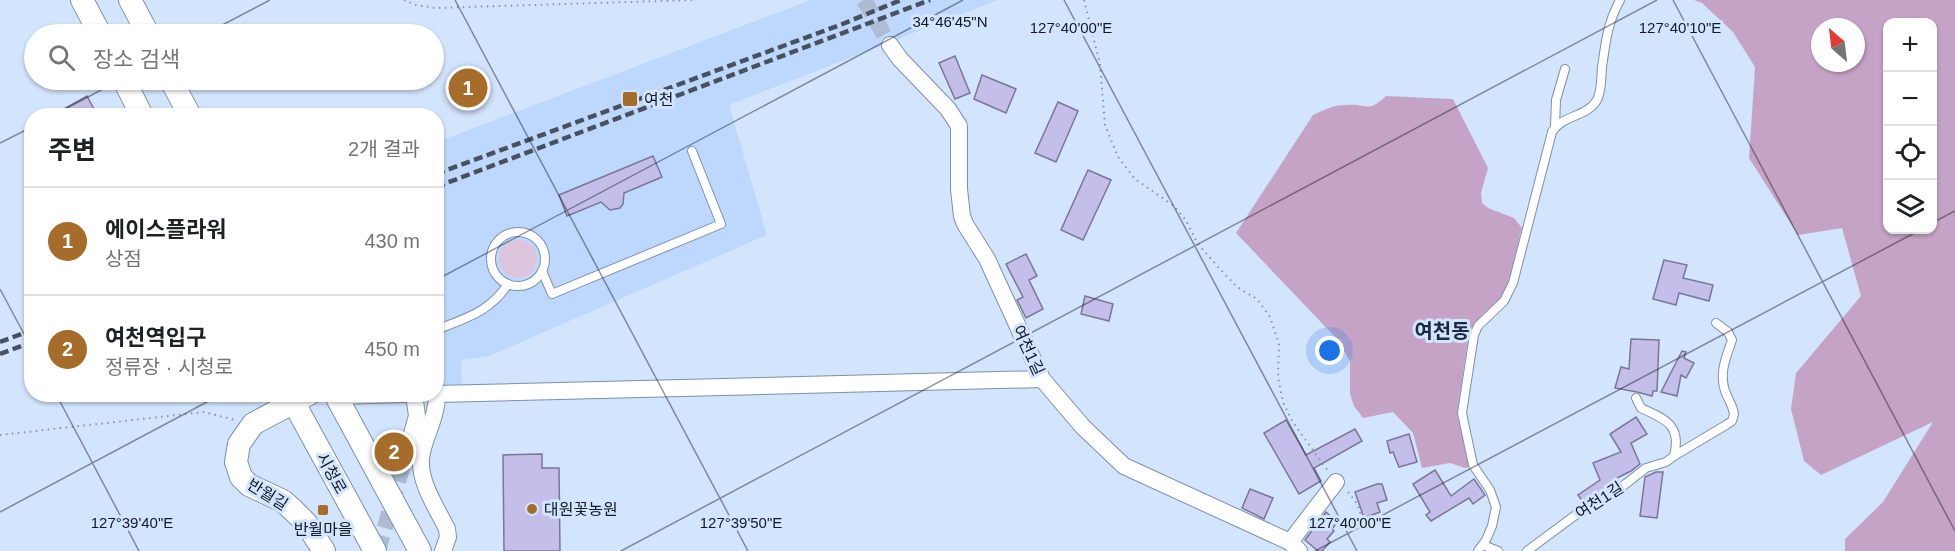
<!DOCTYPE html>
<html lang="ko">
<head>
<meta charset="utf-8">
<style>
	:root { --surface:#fff; --page:#f6f6f6; --text:#202124; --muted:#757577; --line:#e0e0e0; --accent:#a56c2a }
	body { margin:0; font-family:Helvetica,"Noto Sans KR",sans-serif; background:var(--page); color:var(--text) }
	.controls { position:absolute; right:18px; top:18px; display:grid; overflow:hidden; border-radius:12px; box-shadow:0 2px 4px #0004 }
	.controls button { width:54px; height:54px; display:grid; place-items:center; padding:0; border:0; border-bottom:2px solid var(--line); background:var(--surface); color:var(--text); font:30px sans-serif }
	.compass { position:absolute; left:1811px; top:18px; width:54px; height:54px; border-radius:50%; background:var(--surface); box-shadow:0 2px 4px #0004; rotate:332deg }
	.you { position:absolute; left:1330px; top:351px; width:21px; height:21px; margin:-15px; border:4px solid #fff; border-radius:50%; background:#1a73e8; box-shadow:0 0 0 9px #1a73e833 }
	.badge { display:grid; place-items:center; width:39px; height:39px; border-radius:50%; background:var(--accent); color:#fff; font-size:20px; font-weight:700 }
	.pin { position:absolute; translate:-50% -50%; border:3px solid #fff; box-shadow:0 2px 6px #0006 }
	.list { margin:0; padding:0; list-style:none }
	h2 { display:flex; justify-content:space-between; align-items:center; height:78px; margin:0; padding:0 24px; font-size:26px }
	h2 small { font-size:20px; font-weight:400; color:var(--muted) }
	.list li { display:grid; grid-template-columns:39px 1fr auto; gap:18px; align-items:center; box-sizing:border-box; height:108px; padding:0 24px; border-top:2px solid var(--line) }
	.list b { display:block; font-size:22px; white-space:nowrap }
	.list p { margin:0; font-size:20px; white-space:nowrap; color:var(--muted) }
	.list em { font-size:20px; font-style:normal; color:var(--muted) }
	.icon { flex:none; width:33px; height:33px; fill:none; stroke:currentColor; stroke-width:2; stroke-linecap:round; stroke-linejoin:round }
	.map { position:relative; flex:none; width:1955px; height:551px; overflow:hidden }
	.search { position:absolute; background:var(--surface); box-shadow:0 2px 4px #0004; left:24px; top:24px; width:420px; height:66px; display:flex; align-items:center; gap:15px; box-sizing:border-box; padding:0 21px; border-radius:33px; color:var(--muted); font-size:22px }
	.panel { position:absolute; background:var(--surface); box-shadow:0 2px 4px #0004; left:24px; top:108px; width:420px; height:294px; border-radius:24px }
	.map>svg:first-child { display:block }
	.built { fill:#bed8fd }
	.green { fill:#ddc5de }
	.forest { fill:#c5a3c6; fill-rule:evenodd }
	.building { fill:#c4beea; stroke:#7b7696; stroke-width:1.5 }
	.lines { fill:none; stroke-linecap:round; stroke-linejoin:round }
	.street-tunnel { stroke:#adbcd2; stroke-width:16; stroke-dasharray:16 8; stroke-linecap:butt }
	.lane-casing { stroke:#7c90ac; stroke-width:10 }
	.street-casing { stroke:#7c90ac; stroke-width:18 }
	.secondary-casing { stroke:#7c90ac; stroke-width:24 }
	.path { stroke:#8794a7; stroke-width:2; stroke-dasharray:1.5 4.5; stroke-linecap:butt }
	.lane { stroke:#fff; stroke-width:8 }
	.street { stroke:#fff; stroke-width:16 }
	.secondary { stroke:#fff; stroke-width:22 }
	.rail { stroke:#485160; stroke-width:4.5; stroke-dasharray:9 4.5; stroke-linecap:butt }
	.ticks { fill:none; stroke:#131a25; stroke-width:1.5; stroke-opacity:0.45 }
	.poi-dot { fill:#a56c2a; stroke:#d3e4fd; stroke-width:2 }
	.labels { text-anchor:middle; stroke-width:6; stroke-linejoin:round; paint-order:stroke }
	.poi-label { font-size:16px; fill:#131a25; stroke:#d3e4fd; text-anchor:start }
	.street-label { font-size:16px; fill:#131a25; stroke:#d3e4fd }
	.quarter-label { font-size:20px; font-weight:bold; fill:#1a2a42; stroke:#d3e4fd }
	.ticks-label { font-size:15px; text-anchor:middle; fill:#131a25; stroke:#d3e4fd; stroke-width:6; stroke-linejoin:round; paint-order:stroke }
</style>
</head>
<body>
<div class="map">
<svg width="1955" height="551" viewBox="0 0 1955 551">
	<rect width="100%" height="100%" fill="#d3e4fd"/>
	<path class="built" d="M811 0H998L729 105 767 235 489 356 461 360 462 389H437V142Z"/>
	<circle class="green" cx="518" cy="259" r="19"/>
	<g class="forest">
		<path d="M1694 0H1955V551H1845V539L1883 502 1933 422 1821 475 1804 461 1791 409 1796 373 1861 296 1842 228 1798 235 1749 158 1755 67 1733 32 1702 3ZM1888 22H1932V230H1888ZM1820 27H1856V63H1820Z"/>
		<path d="M1386 96 1453 99 1488 168 1481 193 1482 203 1488 208 1514 218 1522 228C1516 248 1512 279 1501 297 1492 310 1477 318 1469 333L1457 413 1469 467 1465 468 1450 463 1422 468 1413 433 1393 412 1363 418 1354 406 1350 394V361L1338 340 1236 233 1313 115C1324 110 1333 105 1346 105 1367 103 1367 114 1386 96Z"/>
	</g>
	<g class="building">
		<path d="M955 56 970 93 955 99 939 63Z"/>
		<path d="M982 75 1016 89 1006 113 974 99Z"/>
		<path d="M478 78 481 91 459 96 456 83Z"/>
		<path d="M87 96 95 111 86 116H51Z"/>
		<path d="M1058 102 1078 111 1056 162 1035 153Z"/>
		<path d="M653 156 662 177 624 193 623 204 620 208 610 210 601 202 567 216 559 195Z"/>
		<path d="M1088 170 1111 180 1083 240 1061 230Z"/>
		<path d="M1026 254 1037 276 1029 280 1043 309 1026 318 1017 300 1023 297 1006 264Z"/>
		<path d="M1664 260 1687 265 1683 278 1713 285 1709 301 1679 293 1676 305 1653 299Z"/>
		<path d="M1085 296 1113 304 1109 321 1081 314Z"/>
		<path d="M1631 339 1659 340 1657 391H1653L1652 396 1637 392 1615 388 1621 367 1629 369Z"/>
		<path d="M1682 351 1686 352 1684 358 1694 363 1686 378 1681 375 1677 396 1661 392Z"/>
		<path d="M1636 417 1647 434 1631 443 1640 464 1631 471 1617 478 1618 482 1607 491 1583 502 1578 495 1600 480 1593 463 1621 452 1610 434Z"/>
		<path d="M1286 420 1306 455 1355 429 1362 441 1314 468 1321 481 1299 494 1264 433Z"/>
		<path d="M1409 434 1417 462 1399 467 1393 452 1390 453 1387 441Z"/>
		<path d="M542 454V468H559L560 551H504L503 455Z"/>
		<path d="M1435 470 1451 496 1474 479 1485 495 1473 504 1469 498 1431 521 1426 515 1430 512 1413 484Z"/>
		<path d="M1656 472H1663L1657 518 1640 516 1645 477Z"/>
		<path d="M1377 484H1382L1387 500 1377 503 1380 512 1364 518 1355 492Z"/>
		<path d="M1250 489 1273 498 1264 519 1242 508Z"/>
		<path d="M1326 512 1337 522 1332 529 1334 531 1327 539 1330 542 1322 551H1318L1305 540Z"/>
	</g>
	<g class="lines">
		<g class="street-tunnel">
			<path d="M864 0 890 45"/>
			<path d="M378 551 405 458"/>
		</g>
		<defs>
			<g id="lane">
				<path d="M1555 126 1556 100 1565 69"/>
				<circle cx="518" cy="259" r="27"/>
				<path d="M542 271 552 294 721 224 692 151"/>
				<path d="M436 330C466 318 490 312 508 284"/>
				<path d="M1674 456 1726 425 1732 421 1734 414C1733 406 1728 399 1725 391 1719 372 1726 358 1732 340L1728 332 1716 323"/>
				<path d="M1483 545 1498 551"/>
				<path d="M1478 551 1486 540 1492 526 1496 507 1490 490 1473 465 1462 413 1474 335 1478 326 1504 301 1513 283 1552 132C1562 115 1587 117 1597 100 1602 90 1601 78 1602 67 1606 41 1607 24 1620 0"/>
				<path d="M1527 551 1585 508 1610 496 1646 468 1666 462 1674 456C1682 425 1665 419 1641 408L1636 398"/>
			</g>
			<g id="street">
				<path d="M890 45 900 59 948 109 959 126V189L962 216 965 224 987 259 1042 379 1083 427 1124 466 1290 542 1299 551"/>
				<path d="M436 394 1042 379"/>
				<path d="M437 394C437 419 424 435 421 458 419 483 437 508 447 529L448 537 443 551"/>
				<path d="M336 396 405 394"/>
				<path d="M405 458 417 416 414 394"/>
				<path d="M1290 542 1336 482"/>
			</g>
			<g id="secondary">
				<path d="M82 0 100 34"/>
				<path d="M130 0 148 34"/>
				<path d="M124 80 142 116"/>
				<path d="M171 80 190 116"/>
				<path d="M289 394 375 551"/>
				<path d="M309 394 253 424 239 444 236 462 241 477 249 485 283 501 294 511 306 523 324 551"/>
				<path d="M335 394 420 551"/>
			</g>
		</defs>
		<use href="#lane" class="lane-casing"/>
		<use href="#street" class="street-casing"/>
		<use href="#secondary" class="secondary-casing"/>
		<g class="path">
			<path d="M404 0 416 5 436 8 693 0"/>
			<path d="M1084 0 1100 64 1105 125 1118 157 1135 179 1174 206 1185 219 1198 244 1218 267 1237 287 1257 299 1270 317 1279 344 1278 377 1283 402 1292 421 1328 471"/>
			<path d="M0 435 204 412 235 420"/>
			<path d="M1348 492 1358 505 1365 531"/>
		</g>
		<use href="#lane" class="lane"/>
		<use href="#street" class="street"/>
		<use href="#secondary" class="secondary"/>
		<g class="rail">
			<path d="M436 174 840 25 901 0"/>
			<path d="M436 187 930 0"/>
			<path d="M0 342 32 330"/>
			<path d="M0 354 32 342"/>
		</g>
	</g>
	<path class="ticks" d="M455 0 748 551M1064 0 1357 551M1673 0 1955 531M205 34 270 0M52 116 120 80M0 143 32 127M1932 223 1955 211M436 280 963 0M0 289 32 349M56 394 139 551M0 512 222 394M621 551 1657 0M1315 551 1920 230"/>
	<g class="poi-dot">
		<rect x="622" y="91" width="16" height="16" rx="3"/>
		<circle cx="532" cy="509" r="6"/>
		<rect x="317" y="504" width="12" height="12" rx="3"/>
	</g>
	<g class="labels">
		<g class="poi-label">
			<text x="644" y="105">여천</text>
			<text x="544" y="515">대원꽃농원</text>
			<text x="323" y="535" text-anchor="middle">반월마을</text>
		</g>
		<g class="street-label">
			<text transform="translate(1029 350) rotate(65)" y="6">여천1길</text>
			<text transform="translate(332 473) rotate(61)" y="6">시청로</text>
			<text transform="translate(268 494) rotate(32)" y="6">반월길</text>
			<text transform="translate(1599 500) rotate(-33)" y="6">여천1길</text>
		</g>
		<g class="quarter-label">
			<text x="1442" y="338">여천동</text>
		</g>
	</g>
	<g class="ticks-label">
		<text x="950" y="27">34°46'45"N</text>
		<text x="1071" y="33">127°40'00"E</text>
		<text x="1680" y="33">127°40'10"E</text>
		<text x="132" y="528">127°39'40"E</text>
		<text x="741" y="528">127°39'50"E</text>
		<text x="1350" y="528">127°40'00"E</text>
	</g>
</svg>
<div class="controls">
<button>+</button>
<button>−</button>
<button><svg class="icon" aria-label="locate" viewBox="0 0 24 24"><circle cx="12" cy="12" r="6"/><path d="M12 2v4M12 18v4M2 12h4M18 12h4"/></svg></button>
<button><svg class="icon" aria-label="layers" viewBox="0 0 24 24"><path d="M12 4l9 5-9 5-9-5zM3 14l9 5 9-5"/></svg></button>
</div>
<svg class="compass" viewBox="-18 -18 36 36"><path d="M0-13l5 13h-10z" fill="#e53935"/><path d="M0 13l5-13h-10z" fill="#757577"/></svg>
<div class="you"></div>
<div class="pin badge" style="left:468px;top:88px">1</div>
<div class="pin badge" style="left:394px;top:452px">2</div>
<div class="search"><svg class="icon" aria-label="search" viewBox="0 0 24 24"><circle cx="10" cy="10" r="6"/><path d="M15 15l6 6"/></svg>장소 검색</div>
<section class="panel">
<h2>주변<small>2개 결과</small></h2>
<ul class="list">
<li><span class="badge">1</span><div><b>에이스플라워</b><p>상점</p></div><em>430 m</em></li>
<li><span class="badge">2</span><div><b>여천역입구</b><p>정류장 · 시청로</p></div><em>450 m</em></li>
</ul>
</section>
</div>
</body>
</html>
